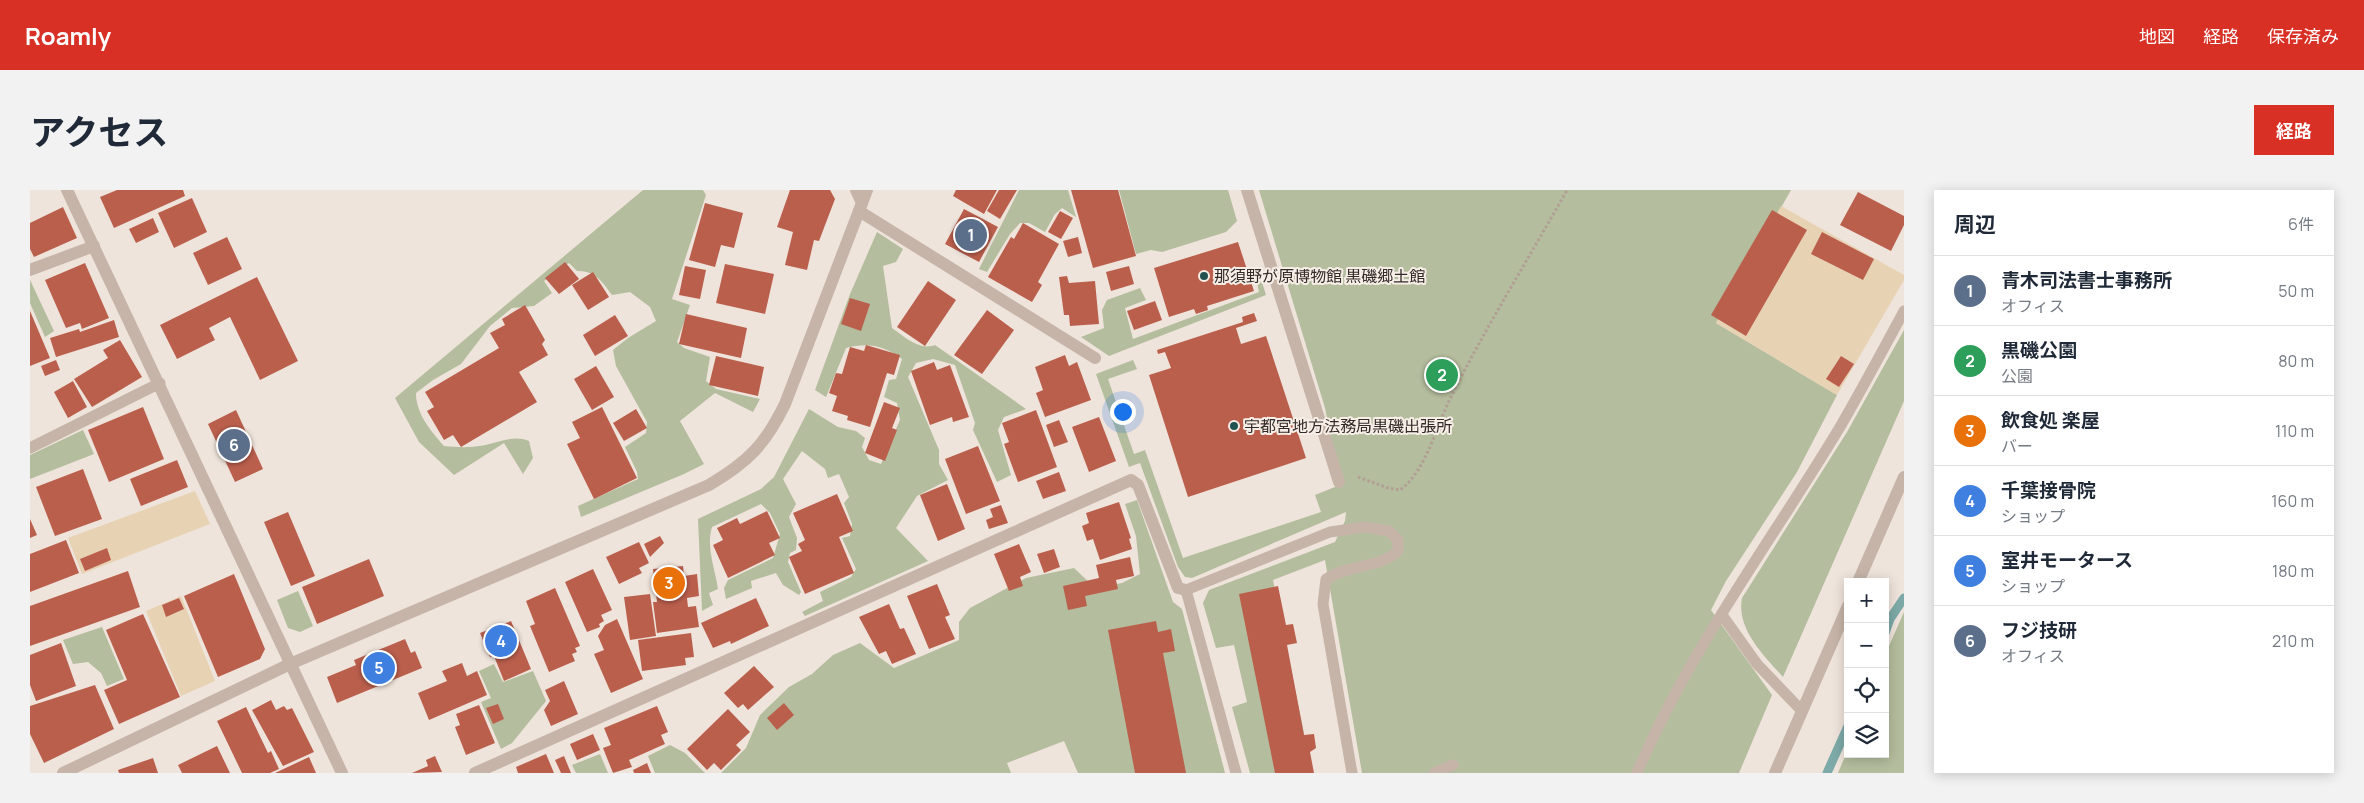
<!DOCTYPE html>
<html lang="ja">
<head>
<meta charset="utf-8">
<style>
	:root { --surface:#fff; --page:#f2f2f3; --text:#1f2937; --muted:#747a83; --line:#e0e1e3; --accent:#d93025 }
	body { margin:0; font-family:Manrope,"Noto Sans JP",sans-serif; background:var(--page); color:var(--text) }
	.controls { position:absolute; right:15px; bottom:15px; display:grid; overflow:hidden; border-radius:0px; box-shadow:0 2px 12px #0003 }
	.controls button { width:45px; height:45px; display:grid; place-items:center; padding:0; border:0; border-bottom:1px solid var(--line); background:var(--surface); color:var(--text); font:25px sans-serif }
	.you { position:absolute; left:1092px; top:221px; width:18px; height:18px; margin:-12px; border:4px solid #fff; border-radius:50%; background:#1a73e8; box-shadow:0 0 0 8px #1a73e833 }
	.badge { display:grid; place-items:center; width:32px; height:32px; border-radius:50%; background:var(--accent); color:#fff; font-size:16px; font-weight:700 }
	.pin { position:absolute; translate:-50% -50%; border:2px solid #fff; box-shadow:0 1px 5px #0006 }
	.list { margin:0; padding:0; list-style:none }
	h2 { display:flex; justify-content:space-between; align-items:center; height:65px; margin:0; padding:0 20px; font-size:21px }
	h2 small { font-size:16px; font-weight:400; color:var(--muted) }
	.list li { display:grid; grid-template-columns:32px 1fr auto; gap:15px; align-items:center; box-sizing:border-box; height:70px; padding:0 20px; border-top:1px solid var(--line) }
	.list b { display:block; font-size:19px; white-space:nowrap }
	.list p { margin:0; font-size:16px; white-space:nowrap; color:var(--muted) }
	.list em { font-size:16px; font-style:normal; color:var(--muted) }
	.icon { flex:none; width:28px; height:28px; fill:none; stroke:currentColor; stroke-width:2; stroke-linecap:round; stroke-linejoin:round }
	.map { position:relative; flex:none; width:1874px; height:583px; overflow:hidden; border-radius:0px }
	header { display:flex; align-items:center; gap:30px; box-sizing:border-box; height:70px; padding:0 25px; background:var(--accent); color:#fff }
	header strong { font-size:24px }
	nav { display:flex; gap:28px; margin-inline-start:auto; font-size:18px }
	.intro { display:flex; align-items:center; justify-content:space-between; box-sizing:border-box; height:120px; padding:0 30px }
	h1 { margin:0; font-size:35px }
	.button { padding:12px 22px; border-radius:0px; background:var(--accent); color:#fff; font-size:18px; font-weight:700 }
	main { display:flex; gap:30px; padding:0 30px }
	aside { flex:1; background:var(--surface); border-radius:0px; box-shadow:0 2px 12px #0003 }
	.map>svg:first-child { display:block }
	.green { fill:#b4bd9d }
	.sand { fill:#e8d2b4 }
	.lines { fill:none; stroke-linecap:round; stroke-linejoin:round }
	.stream { stroke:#7daaa8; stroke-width:9 }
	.building { fill:#bb5f4d }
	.path { stroke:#b29e93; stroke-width:3; stroke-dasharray:2.5 2.5; stroke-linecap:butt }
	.service { stroke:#c6b4a8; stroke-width:11 }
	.minor { stroke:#c6b4a8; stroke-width:12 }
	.tertiary { stroke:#c6b4a8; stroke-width:12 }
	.poi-dot { fill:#215151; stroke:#f7efe7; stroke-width:2 }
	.labels { text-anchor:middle; stroke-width:4; stroke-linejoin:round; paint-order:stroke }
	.poi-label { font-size:16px; fill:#342b28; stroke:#f7efe7; text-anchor:start }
</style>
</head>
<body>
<header>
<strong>Roamly</strong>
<nav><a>地図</a><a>経路</a><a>保存済み</a></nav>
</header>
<div class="intro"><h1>アクセス</h1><a class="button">経路</a></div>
<main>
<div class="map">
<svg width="1874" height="583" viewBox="0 0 1874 583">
	<rect width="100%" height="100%" fill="#efe4db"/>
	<g class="green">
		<path d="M613 0H673L676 5 642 109 660 115 647 152 654 158 680 167 676 191 686 199 730 209 723 222 685 203 650 231 674 274 654 284 551 327 548 316 608 289 607 282 595 257 616 243 617 232 586 176 583 160 598 148 626 131 620 117 600 102 582 105C573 92 564 80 547 81L539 73 514 91 522 103 504 116 482 118 460 136 431 174 403 190 386 203C386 224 401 241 414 256 426 257 437 258 449 256 468 254 481 244 499 251L503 268 493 284 474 253 424 285 389 252 365 208Z"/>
		<path d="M989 0H1038L1046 27 1032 18 1025 24 1015 42 999 33H990L980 44 957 82 949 79Z"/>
		<path d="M1089 0H1198L1207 31 1196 42 1132 62 1121 60 1106 64Z"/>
		<path d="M1229 0H1761L1686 133 1807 205 1767 282 1696 391 1681 420 1742 505 1709 583H1332L1295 370 1243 390 1282 583H1220L1202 517 1217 512 1204 455 1186 458 1173 413 1179 400 1305 352 1315 331 1316 322 1162 388 1155 387 1148 377 1110 273 1099 277 1066 184 1103 170 1107 179 1078 189 1104 264 1115 260 1153 368 1291 322 1285 305 1310 295 1295 218Z"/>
		<path d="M847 42 873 59 866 72 853 76 862 138C875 147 889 161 905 155L996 219 974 227 968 240 981 285 967 292 943 240 945 233 925 175 903 169 886 173 878 187 909 260V274L918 290 887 306 866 338 898 371 775 426 772 422 793 411 790 402 821 387 826 379 812 348 820 346 822 334 814 313 819 307 809 284 798 288 795 279 772 261 753 289 766 314 759 327 767 348 766 360 760 363 758 372 771 402 769 405 753 395 746 383 721 391 722 398 696 409 694 398 698 390 743 368 750 344 740 323 731 314 682 337C676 358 685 378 688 399L679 403 683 415 672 421 668 329 731 299 744 287 779 219 808 237 826 241 835 248 832 257 839 270 851 274 870 230 867 213 854 207 859 190 866 189 872 169C855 156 838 152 816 158L796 207 785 200 820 104Z"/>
		<path d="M0 90 24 141 15 147 0 113Z"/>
		<path d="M1232 92 1236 105 1079 166 1051 147 1074 138 1072 120 1077 110 1110 98 1116 110 1095 118 1103 149 1229 102 1227 93Z"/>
		<path d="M1874 140V211L1753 487C1734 466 1706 439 1712 408L1817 242Z"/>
		<path d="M53 240 64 264 0 289V265Z"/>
		<path d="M1107 310 1143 412 1152 419 1195 583H1048L1034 551 977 573 981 583H691L716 558 730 525 759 497 782 484 803 465 830 453 864 478 929 450V432L940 418 996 388 1044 378 1065 398 1092 393 1110 384 1106 346 1095 314Z"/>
		<path d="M268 401 283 436 270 442 258 438 247 410Z"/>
		<path d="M1874 422V583H1808L1818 559V564H1855V465Z"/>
		<path d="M72 437 94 489 77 496 71 483 58 472 43 474 33 450Z"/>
		<path d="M464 474 473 492 503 481 516 511 482 553 471 559 451 512 461 508 449 481Z"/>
		<path d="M640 555 655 563 675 583H625L618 566Z"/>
		<path d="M570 564 578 583H546L542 575Z"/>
	</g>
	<g class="sand">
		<path d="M1751 16 1874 85V90L1807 205 1686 133Z"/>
		<path d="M165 301 180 334 52 384 38 348Z"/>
		<path d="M151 406 185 491 151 506 116 421Z"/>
	</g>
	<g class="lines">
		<g class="stream">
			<path d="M1855 443 1860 429 1874 408"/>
			<path d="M1797 583 1818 536"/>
		</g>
	</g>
	<g class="building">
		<path d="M87 0H153L155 6 84 38 70 7Z"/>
		<path d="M760 0H800L805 9 789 51 784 50 777 80 755 75 763 42 747 37Z"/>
		<path d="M926 0H967L954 24 923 6Z"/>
		<path d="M969 0H987L970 29 957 21Z"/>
		<path d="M1041 0H1088L1106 66 1063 78Z"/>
		<path d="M1828 2 1874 26V35L1861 61 1810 35Z"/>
		<path d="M162 8 177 42 144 58 128 23Z"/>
		<path d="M675 13 713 23 704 58 691 55 685 77 659 70Z"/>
		<path d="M33 17 47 48 4 67 0 59V33Z"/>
		<path d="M934 19 968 37 949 72 915 54Z"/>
		<path d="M1742 20 1777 40 1716 146 1681 125Z"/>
		<path d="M1030 21 1043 28 1031 49 1018 42Z"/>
		<path d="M123 28 129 42 106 53 99 39Z"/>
		<path d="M993 33 1029 54 1008 92 1012 95 1002 112 958 87 981 47 984 49Z"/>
		<path d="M1792 42 1844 69 1833 90 1781 64Z"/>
		<path d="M197 47 212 79 178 95 163 63Z"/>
		<path d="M1048 47 1052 63 1038 67 1033 51Z"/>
		<path d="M1208 52 1224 101 1177 116 1178 120 1166 124 1164 119 1139 127 1124 78Z"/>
		<path d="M535 72 549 89 529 104 515 88Z"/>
		<path d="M55 73 79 128 52 139 50 133 36 138 15 90Z"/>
		<path d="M695 74 744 84 735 124 686 113Z"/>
		<path d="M655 76 676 80 670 109 649 105Z"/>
		<path d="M1099 76 1104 94 1081 101 1076 82Z"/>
		<path d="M563 82 579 107 558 120 542 95Z"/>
		<path d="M1037 86 1039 93 1065 91 1069 134 1040 136 1039 125H1034L1029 87Z"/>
		<path d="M227 87 268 171 230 190 200 127 179 138 185 150 147 169 130 135Z"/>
		<path d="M898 91 926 110 895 156 867 137Z"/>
		<path d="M820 108 840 114 831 141 811 134Z"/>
		<path d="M1125 111 1132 130 1104 140 1097 121Z"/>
		<path d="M495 115 515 150 512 154 518 165 489 182 507 212 431 257 423 245 414 250 397 221 404 217 395 202 469 158 460 143 475 135 472 129Z"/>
		<path d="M957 120 984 140 952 184 924 165Z"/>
		<path d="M0 121 20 168 0 176Z"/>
		<path d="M1224 123 1227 131 1206 138 1211 154 1236 146 1276 268 1158 307 1119 185 1141 178 1135 162 1128 164 1127 160 1213 132 1212 127Z"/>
		<path d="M656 124 717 138 711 168 649 154Z"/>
		<path d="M585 125 598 146 565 166 553 145Z"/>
		<path d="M84 130 89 147 26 167 20 148 49 139 50 142Z"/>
		<path d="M90 150 112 187 62 217 44 189 78 168 73 160Z"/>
		<path d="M836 155 870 165 864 185 857 183 840 237 817 230 818 226 802 221 807 206 799 203 806 183 812 184 820 157 834 161Z"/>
		<path d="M1035 165 1039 176 1047 172 1061 210 1015 227 1006 203 1013 200 1005 177Z"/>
		<path d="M686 166 734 177 728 206 679 195Z"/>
		<path d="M1811 166 1824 174 1809 197 1796 189Z"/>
		<path d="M26 170 30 180 15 186 11 176Z"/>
		<path d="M904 172 907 180 920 175 939 227 923 232 922 227 900 235 881 181Z"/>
		<path d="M566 176 584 207 562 220 544 189Z"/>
		<path d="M43 191 57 217 38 228 24 202Z"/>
		<path d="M854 212 870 218 862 238 867 240 855 271 835 263Z"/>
		<path d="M113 217 134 269 79 292 58 240Z"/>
		<path d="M572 217 607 288 564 309 537 254 550 248 542 232Z"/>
		<path d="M606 219 617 238 594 251 583 233Z"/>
		<path d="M206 220 233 279 205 292 178 234Z"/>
		<path d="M1006 220 1027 277 988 292 974 254 979 252 972 233Z"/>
		<path d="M1069 227 1086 271 1059 282 1042 237Z"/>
		<path d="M1029 230 1038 252 1024 257 1016 235Z"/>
		<path d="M948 256 970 311 936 324 915 269Z"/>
		<path d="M147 270 158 297 111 316 100 289Z"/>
		<path d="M53 279 72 329 25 346 6 297Z"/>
		<path d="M1029 282 1036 301 1013 309 1006 291Z"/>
		<path d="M917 294 935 339 908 351 890 305Z"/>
		<path d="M807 304 823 341 809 347 824 383 775 404 759 367 772 361 768 354 775 350 763 323Z"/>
		<path d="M1089 312 1101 348 1099 349 1102 359 1070 370 1063 349 1057 351 1052 336 1059 333 1056 323Z"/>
		<path d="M971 315 978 333 959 339 956 330 963 327 960 319Z"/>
		<path d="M737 321 750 348 739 353 745 365 698 388 683 355 693 350 687 338 707 328 710 334Z"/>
		<path d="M258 322 285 386 261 396 234 332Z"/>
		<path d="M0 329 7 345 0 348Z"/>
		<path d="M630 346 634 353 620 367 614 354Z"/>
		<path d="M36 350 49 383 0 402V364Z"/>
		<path d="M609 352 619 373 609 378 612 383 589 394 576 367Z"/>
		<path d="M989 354 1001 382 990 387 993 396 979 401 964 364Z"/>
		<path d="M77 358 81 370 55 381 50 369Z"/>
		<path d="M1024 359 1030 377 1014 383 1007 364Z"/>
		<path d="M1100 367 1104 386 1086 390 1088 399 1055 406 1057 416 1038 420 1033 396 1069 388 1066 375Z"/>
		<path d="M339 369 354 406 287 434 272 397Z"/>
		<path d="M653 376 654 386 667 384 669 406 657 408 658 417 666 416 669 437 627 443 623 412H627L623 379Z"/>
		<path d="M563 379 582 420 571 425 574 431 569 434 570 437 557 442 535 392Z"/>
		<path d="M98 381 110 417 0 456V416Z"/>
		<path d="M204 384 235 459 230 469 188 487 154 406Z"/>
		<path d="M907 394 920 425 915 427 925 449 899 459 877 406Z"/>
		<path d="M1248 396 1256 435 1263 434 1267 453 1257 455 1274 545 1284 544 1286 558 1280 562 1284 583H1245L1209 404Z"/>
		<path d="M525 398 550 456 545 458 547 462 542 464 545 471 519 482 500 436 505 434 496 411Z"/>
		<path d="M620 404 626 446 600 450 594 407Z"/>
		<path d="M149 408 154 419 136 427 132 415Z"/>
		<path d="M726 408 739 436 701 454 700 451 683 458 671 433Z"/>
		<path d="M859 414 870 439 874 438 886 464 862 474 856 461 849 464 829 427Z"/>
		<path d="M113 424 150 507 89 534 74 500 97 490 76 440Z"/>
		<path d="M587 429 613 489 581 503 564 464 574 460 568 446 575 435Z"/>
		<path d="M481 431 501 479 474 491 464 466 460 467 450 443Z"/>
		<path d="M1126 431 1128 442 1141 439 1145 461 1133 463 1156 583H1105L1078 440Z"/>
		<path d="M661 443 664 467 655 468 656 475 612 481 608 450Z"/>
		<path d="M375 449 381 463 385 461 392 478 307 513 297 487 326 475 324 470Z"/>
		<path d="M31 453 46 496 6 511 0 495V465Z"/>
		<path d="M432 473 437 486 447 481 457 505 399 530 388 503 417 491 412 481Z"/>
		<path d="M724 476 744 497 718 520 713 514 708 518 694 503Z"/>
		<path d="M534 491 548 524 521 536 514 520 520 511 515 500Z"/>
		<path d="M65 495 84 539 14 573 0 544V516Z"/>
		<path d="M241 510 246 520 254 516 257 520 262 518 284 562 253 576 222 520Z"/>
		<path d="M754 513 764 525 747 540 737 528Z"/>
		<path d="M468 514 474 529 463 534 456 518Z"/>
		<path d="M449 515 465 553 436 565 425 537 430 535 426 524Z"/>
		<path d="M627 516 638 542 631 545 635 554 599 570 602 577 583 583 573 558 581 555 574 538Z"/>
		<path d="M216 517 238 563 241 561 249 579 240 583H212L187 531Z"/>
		<path d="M698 519 720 542 706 555 711 560 691 580 684 573 677 580 657 559Z"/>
		<path d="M563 544 570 560 547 570 540 554Z"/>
		<path d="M187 556 200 583H152L148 575Z"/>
		<path d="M516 564 524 583H488L486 577Z"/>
		<path d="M405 566 412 582 382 583 398 576 396 570Z"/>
		<path d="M534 566 541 583H531L525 570Z"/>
		<path d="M279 567 286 583H245Z"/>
		<path d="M123 568 128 583H89L88 580Z"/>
		<path d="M617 573 621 583H604L603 580Z"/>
	</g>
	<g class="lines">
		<path class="path" d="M1328 287 1358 298 1370 300C1396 282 1407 233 1422 205 1457 135 1499 68 1537 0"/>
		<g class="service">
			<path d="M0 258 130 193"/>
			<path d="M1692 425 1727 474 1772 521"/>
			<path d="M1206 583 1156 400 1300 342 1335 337 1359 341 1368 350V361C1348 379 1319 374 1296 389L1293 414 1322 583"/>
			<path d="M1404 583 1423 575"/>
			<path d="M1607 583C1659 460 1741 352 1810 237 1832 199 1853 160 1874 121"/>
		</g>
		<g class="minor">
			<path d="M37 0 312 583"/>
			<path d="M826 0 832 13"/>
			<path d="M1217 0 1309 292"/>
			<path d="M829 21 1065 168"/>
			<path d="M0 80 64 56"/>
			<path d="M445 583 1101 290 1108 295 1148 398 1156 400"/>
		</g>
		<g class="tertiary">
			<path d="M1828 392 1874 287"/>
			<path d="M33 583 260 474 679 295C718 272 735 255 755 214L837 0"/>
			<path d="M1745 583 1818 416"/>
		</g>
	</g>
	<g class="poi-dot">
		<circle cx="1174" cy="86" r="5"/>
		<circle cx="1204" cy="236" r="5"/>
	</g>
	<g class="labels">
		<g class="poi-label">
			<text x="1184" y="92">那須野が原博物館 黒磯郷土館</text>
			<text x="1214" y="242">宇都宮地方法務局黒磯出張所</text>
		</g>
	</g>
</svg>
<div class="controls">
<button>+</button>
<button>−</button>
<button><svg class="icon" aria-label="locate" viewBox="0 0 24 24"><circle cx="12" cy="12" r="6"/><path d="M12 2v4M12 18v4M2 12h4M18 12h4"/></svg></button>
<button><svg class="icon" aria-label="layers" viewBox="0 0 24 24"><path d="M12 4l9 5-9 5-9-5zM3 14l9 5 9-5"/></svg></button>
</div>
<div class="you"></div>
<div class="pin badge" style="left:941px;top:45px;background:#5c6f8a">1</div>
<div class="pin badge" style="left:1412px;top:185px;background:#2e9e5b">2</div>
<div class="pin badge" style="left:639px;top:393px;background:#e8710a">3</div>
<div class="pin badge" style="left:471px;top:451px;background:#3f7fe0">4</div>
<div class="pin badge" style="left:349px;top:478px;background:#3f7fe0">5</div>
<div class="pin badge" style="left:204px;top:255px;background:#5c6f8a">6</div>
</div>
<aside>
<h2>周辺<small>6件</small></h2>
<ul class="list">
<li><span class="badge" style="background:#5c6f8a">1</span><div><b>青木司法書士事務所</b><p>オフィス</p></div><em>50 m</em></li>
<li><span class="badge" style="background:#2e9e5b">2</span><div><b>黒磯公園</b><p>公園</p></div><em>80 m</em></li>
<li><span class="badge" style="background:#e8710a">3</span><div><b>飲食処 楽屋</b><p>バー</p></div><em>110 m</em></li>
<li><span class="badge" style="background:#3f7fe0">4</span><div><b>千葉接骨院</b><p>ショップ</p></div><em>160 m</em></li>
<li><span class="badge" style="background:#3f7fe0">5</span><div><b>室井モータース</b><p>ショップ</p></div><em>180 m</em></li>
<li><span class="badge" style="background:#5c6f8a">6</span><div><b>フジ技研</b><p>オフィス</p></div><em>210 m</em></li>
</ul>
</aside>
</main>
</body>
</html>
